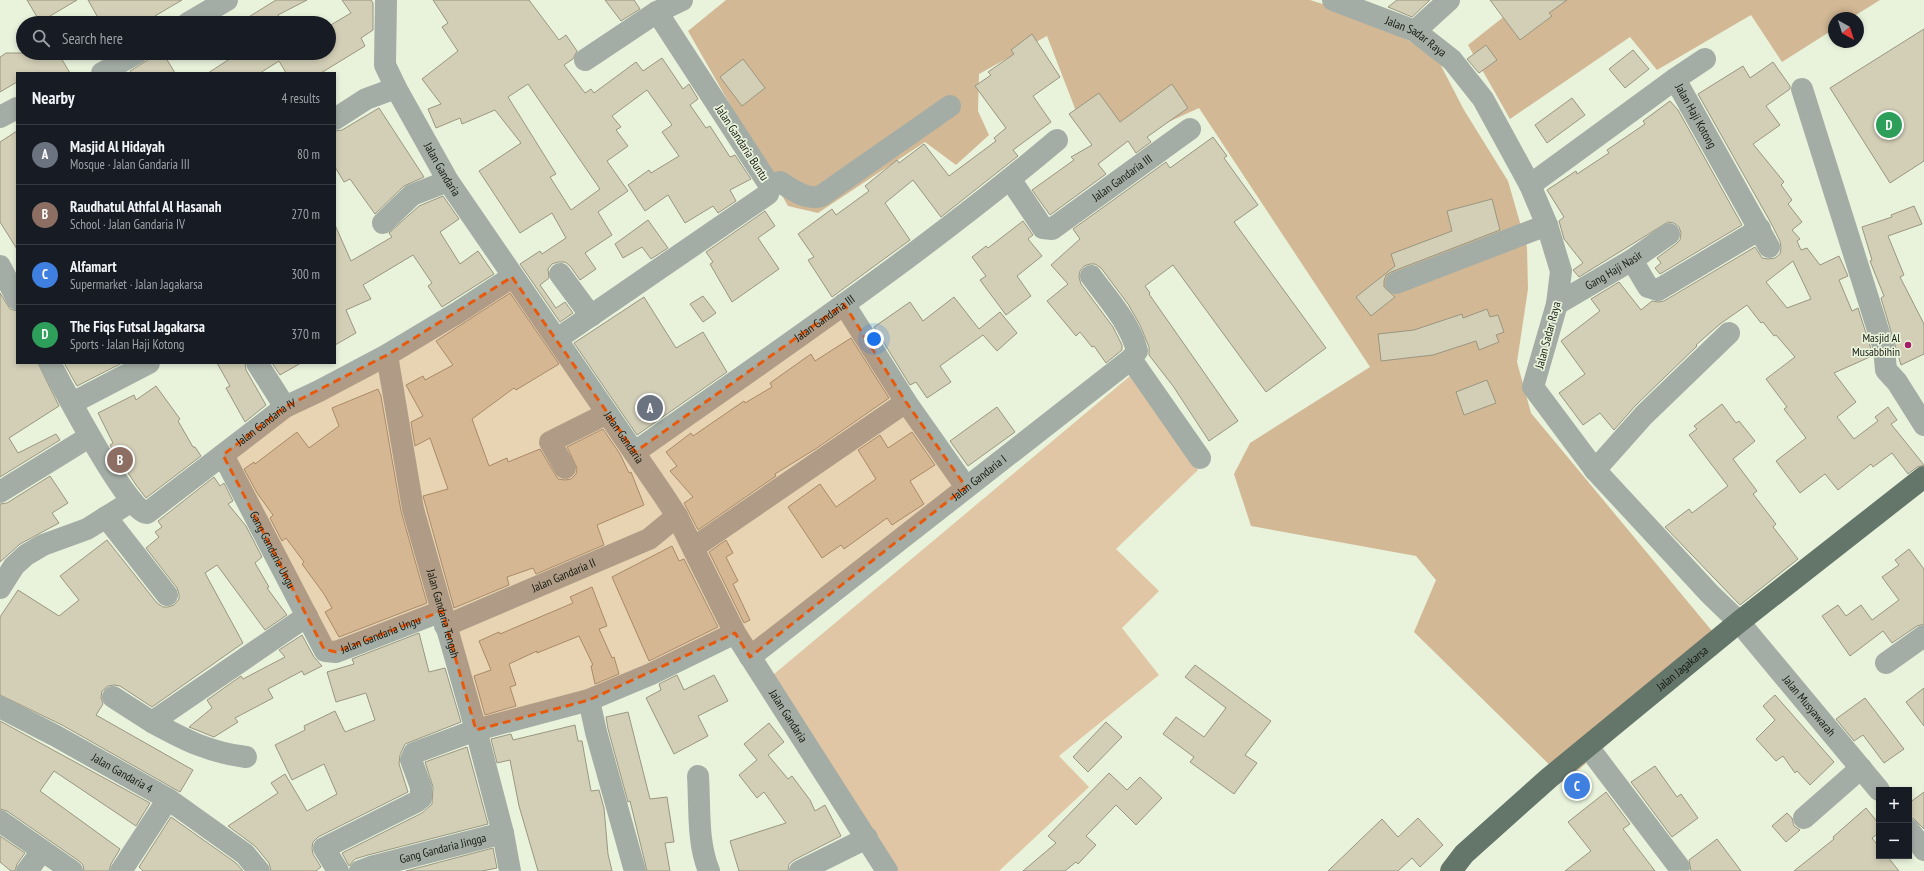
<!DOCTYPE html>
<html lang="en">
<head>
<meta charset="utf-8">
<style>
	:root { --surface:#171b24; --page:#242831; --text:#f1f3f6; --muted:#9ea1a6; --line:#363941; --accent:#db2777 }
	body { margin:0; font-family:"PT Sans Narrow",sans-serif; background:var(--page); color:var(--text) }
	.controls { position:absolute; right:12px; bottom:12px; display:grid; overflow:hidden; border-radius:0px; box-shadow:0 2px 6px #0003 }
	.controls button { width:36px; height:36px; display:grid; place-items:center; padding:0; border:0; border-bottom:1px solid var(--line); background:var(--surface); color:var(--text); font:20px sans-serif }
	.compass { position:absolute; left:1828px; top:12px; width:36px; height:36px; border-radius:50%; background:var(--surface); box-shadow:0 2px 6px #0003; rotate:141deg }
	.you { position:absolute; left:874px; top:339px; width:14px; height:14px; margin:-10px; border:3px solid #fff; border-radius:50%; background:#1a73e8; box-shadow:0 0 0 6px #1a73e833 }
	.badge { display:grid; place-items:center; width:26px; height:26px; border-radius:50%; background:var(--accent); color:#fff; font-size:13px; font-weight:700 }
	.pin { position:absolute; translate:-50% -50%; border:2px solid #fff; box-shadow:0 1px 4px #0006 }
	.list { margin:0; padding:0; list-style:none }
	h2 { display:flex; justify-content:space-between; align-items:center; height:52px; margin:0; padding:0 16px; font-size:17px }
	h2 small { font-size:13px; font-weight:400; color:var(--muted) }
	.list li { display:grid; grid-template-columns:26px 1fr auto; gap:12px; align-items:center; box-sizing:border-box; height:60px; padding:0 16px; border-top:1px solid var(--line) }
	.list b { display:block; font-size:15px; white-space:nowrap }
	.list p { margin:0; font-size:13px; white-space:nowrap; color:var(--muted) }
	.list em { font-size:13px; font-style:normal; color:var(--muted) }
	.icon { flex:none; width:22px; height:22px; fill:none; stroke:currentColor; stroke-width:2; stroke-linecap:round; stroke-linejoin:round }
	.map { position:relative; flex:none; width:1924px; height:871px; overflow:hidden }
	.search { position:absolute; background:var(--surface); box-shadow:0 2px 6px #0003; left:16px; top:16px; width:320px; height:44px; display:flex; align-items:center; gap:10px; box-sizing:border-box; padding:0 14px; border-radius:22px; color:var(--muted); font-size:15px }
	.panel { position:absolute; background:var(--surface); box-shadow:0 2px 6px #0003; left:16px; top:72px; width:320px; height:292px; border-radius:0px }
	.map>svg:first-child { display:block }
	.green { fill:#e0c6a4 }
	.forest { fill:#d2b895 }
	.building { fill:#d3cfb7; stroke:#9a967f; fill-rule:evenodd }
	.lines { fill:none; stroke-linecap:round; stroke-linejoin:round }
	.minor { stroke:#a3ada5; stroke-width:22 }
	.major { stroke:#647569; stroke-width:22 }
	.marked { fill:#e8590c; fill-opacity:0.2; stroke:#e8590c; stroke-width:3; stroke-dasharray:8 5; stroke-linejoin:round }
	.poi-dot { fill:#a51d66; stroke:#e9f3dc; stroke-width:1.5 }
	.labels { text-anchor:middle; stroke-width:3.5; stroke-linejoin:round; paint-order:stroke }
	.street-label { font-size:12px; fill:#181c13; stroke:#e9f3dc }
	.poi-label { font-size:12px; fill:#181c13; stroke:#e9f3dc; text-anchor:end }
</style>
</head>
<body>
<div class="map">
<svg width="1924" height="871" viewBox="0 0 1924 871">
	<rect width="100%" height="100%" fill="#e9f3dc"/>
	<path class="green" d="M1136 371 1198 470 1116 549 1159 591 1122 628 1159 675 1059 756 1089 787 999 871H897L767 680Z"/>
	<g class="forest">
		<path d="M726 0H1310L1370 19 1436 56 1464 110 1508 181 1527 247 1528 289 1517 362 1531 413 1722 643 1566 781 1414 632 1436 580 1416 556 1251 526 1234 474 1250 443 1370 367 1199 108 1129 140 1081 124 1047 36 979 74 978 111 989 135 956 165 925 142 818 213 788 206 688 31Z"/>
		<path d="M1525 0H1880L1851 18H1834V29L1782 62 1751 15 1657 70 1630 37 1510 119 1468 45Z"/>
	</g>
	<g class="building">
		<path d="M27 0H77L40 22Z"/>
		<path d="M88 0H182L155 16 158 23H101Z"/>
		<path d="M276 0H307L278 15 283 23H239Z"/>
		<path d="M342 0H371L373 3V30L361 38 365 46 321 73H286L279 61 260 73H208L239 53H329V26L351 13Z"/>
		<path d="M433 0H529L559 40 566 35 577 51 573 59 564 65 585 93 591 89 594 93 636 62 643 71 662 58 683 89 689 84 698 99 690 105 706 128 710 126 730 157 735 155 751 179 730 190 736 201 718 213 713 206 685 223 668 195 645 211 628 185 649 170 651 173 679 156 662 132 672 125 647 90 624 107 612 116 621 127 616 130 628 146 607 161 628 191 598 212 612 235 585 253 596 269 580 280 570 266 565 262H558L552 264 548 269 549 278 540 285 556 308 565 302 573 313 560 322 520 264 540 251 542 254 566 238 552 213 520 233 479 171 521 143 495 110 462 124 460 118 436 128 428 109 441 104 422 79 458 51 442 27 448 23ZM528 84 600 189 571 210 550 177 556 174 508 97Z"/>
		<path d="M605 0H634L640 9 621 21Z"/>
		<path d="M1397 0H1430L1412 17 1388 7Z"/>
		<path d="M1490 0H1567L1549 13 1552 16 1520 40Z"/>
		<path d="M1924 29V161L1890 183 1830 88Z"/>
		<path d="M1032 34 1060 77 1033 96 1051 122 1013 150 1018 156 941 217 913 180 885 203 910 240 832 297 808 260 814 257 798 234 832 209 836 215 869 191 865 186 897 160 899 163 924 144 949 176 996 141 994 138 1006 128 975 86 991 75 988 72 1014 54 1011 50Z"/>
		<path d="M1486 45 1497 60 1479 73 1467 59Z"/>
		<path d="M1633 50 1649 69 1625 88 1609 69Z"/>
		<path d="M6 53H58L70 73H17V82L0 92V57Z"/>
		<path d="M149 53H163L175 73H131L130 71 148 60Z"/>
		<path d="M743 59 765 88 742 106 720 77Z"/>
		<path d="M1773 62 1790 86V89L1766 106 1780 125 1753 144 1784 182 1781 185 1792 200 1788 204 1802 222 1792 230 1800 239 1797 241 1801 250 1807 248 1820 265 1839 256 1848 276 1839 280 1852 311 1858 308 1872 352V356L1834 373 1856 402 1837 417 1854 439 1878 421 1875 417 1888 407 1897 420 1891 424 1924 465 1917 467 1908 474 1892 453 1873 467 1871 464 1838 490 1825 474 1800 493 1776 461 1806 438 1784 409 1787 407 1766 379 1795 357 1776 335 1774 336 1763 322 1761 323 1747 305 1720 324 1696 345 1697 346 1635 406 1614 430 1600 413 1583 425 1559 393 1585 374 1561 341 1600 311 1591 299 1619 282 1641 310 1652 301 1659 302 1664 301 1755 247 1762 258 1768 259 1775 258 1780 254 1781 248 1780 241 1771 223 1698 94 1743 66 1750 78ZM1793 261 1811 299 1787 308 1766 282Z"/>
		<path d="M1172 84 1188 108 1147 137 1151 142 1136 153 1128 141 1098 164 1106 174 1050 215 1032 190 1074 160 1071 157 1092 145 1069 114 1099 93 1120 122Z"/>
		<path d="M1572 98 1585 115 1547 143 1535 125Z"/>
		<path d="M1670 101 1678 110 1742 225 1660 274 1655 268 1661 263 1657 258 1676 244 1680 240 1681 233 1679 227 1674 223 1668 222 1579 277 1573 270 1583 263 1564 239 1559 221 1564 217 1547 190 1576 171 1577 174 1609 153 1607 150 1645 124 1643 121Z"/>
		<path d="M379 108 424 177 404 186 375 214 350 179 344 182 335 167V131L342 130Z"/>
		<path d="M17 131V249L0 222V142Z"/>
		<path d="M1213 137 1227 156 1224 158 1258 205 1234 222 1326 348 1266 392 1173 265 1145 286 1150 293 1149 294 1238 421 1209 441 1173 386 1149 355V347L1140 325 1128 304 1101 268 1095 264H1090L1084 266 1080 271 1079 277 1081 284 1113 327 1122 345V350L1106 363 1094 346 1092 347 1080 332 1076 336 1047 301 1068 284 1051 265 1080 239 1073 229 1166 162 1170 168Z"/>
		<path d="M443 196 459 219 440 232 460 264 478 251 494 274 442 307 428 286 432 283 413 255 363 285 371 299 346 310 356 333 335 345V225L351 261 392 237 389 233 419 206Z"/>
		<path d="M1492 199 1500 230 1391 272 1386 275 1384 281V287L1395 297 1371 316 1356 297 1395 266 1391 254 1452 231 1447 211Z"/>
		<path d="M1914 206 1922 224 1888 236 1904 275 1900 277 1924 324V354L1901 365 1881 298 1884 296 1870 261 1872 260 1862 227 1892 217 1891 215Z"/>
		<path d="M765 211 775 226 758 238 779 269 732 302 710 264 713 262 706 252Z"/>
		<path d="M648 220 668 248 651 259 642 247 623 258 615 244Z"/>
		<path d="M1023 221 1033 235 1028 239 1042 256 1017 276 1031 296 1006 315 980 280 986 276 972 257 986 246 988 248Z"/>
		<path d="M0 293 10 309 17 311V363H38L59 406 9 438 18 453 56 434 60 440 0 477Z"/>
		<path d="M510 293 559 364 516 390 514 388 472 419 489 466 507 458 508 462 540 449 558 479 565 480 571 479 576 474 577 468 567 447 603 429 620 454 629 473 631 472 644 505 597 525 604 545 536 574 533 568 507 577 509 585 454 608 423 496 448 489 430 438 415 446 411 422 423 416 406 385 423 376 425 380 453 365 436 341Z"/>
		<path d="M703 296 716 313 703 322 690 304Z"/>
		<path d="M644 297 676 348 703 332 727 372 637 435 574 343Z"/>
		<path d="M954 297 979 329 1000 312 1017 333 997 351 983 335 940 366 951 382 927 398 916 382 910 385 874 327 910 302 923 321Z"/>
		<path d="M1487 309 1490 317 1498 315 1504 332 1496 335 1499 342 1479 350 1476 341 1433 355 1381 361 1378 334 1414 330 1462 314 1463 318Z"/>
		<path d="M851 338 889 398 817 448 775 474 776 476 698 530 684 503 693 497 670 471 677 466 666 452 691 433 693 436 744 401 745 403 772 387 770 383 811 354 815 361Z"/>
		<path d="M64 363H122L77 386Z"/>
		<path d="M217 363H245L246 370 266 405 245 422 226 388 230 386Z"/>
		<path d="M272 363H301L280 375Z"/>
		<path d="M1487 380 1496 403 1464 415 1456 392Z"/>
		<path d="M156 386 180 419 178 421 193 447H195L201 456 146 498 136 485 110 445 113 443 98 413 134 395 136 400Z"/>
		<path d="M378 389 381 396 401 511 427 603 339 637 325 612 332 608 324 594 302 564 304 562 286 538 282 541 270 518 273 515 257 493 244 469 254 462 255 464 297 432 309 448 339 426 332 408Z"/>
		<path d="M1722 404 1736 423 1739 421 1755 441 1733 459 1757 491 1753 494 1776 524 1773 527 1798 559 1740 605 1665 527 1689 509 1692 513 1728 486 1689 435 1697 429 1694 426Z"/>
		<path d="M997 407 1015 432 968 466 950 441Z"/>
		<path d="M912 432 935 465 910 481 924 504 892 525 887 518 844 549 841 545 822 558 788 507 820 484 836 507 876 479 858 450 880 435 888 448Z"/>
		<path d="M50 476 68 503 52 513 59 523 20 544 0 562V504L7 503Z"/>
		<path d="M214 477 220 486 224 483 233 501 228 504 246 526 262 557 255 563 269 587 267 588 287 615 265 630 217 565 205 573 243 643 152 707 120 686 114 685 108 686 102 691 101 697 103 704 96 715 193 770 180 792 62 725 0 695V617L18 590 59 616 79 600 60 576 107 540 157 603 163 607H168L174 605 179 599V594L177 588 146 548 159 537 155 532 162 527 158 521Z"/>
		<path d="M726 540 733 553 726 557 738 581 733 584 750 620 744 623 709 552Z"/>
		<path d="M672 546 679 561 684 559 718 627 649 661 612 577Z"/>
		<path d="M1909 549 1924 569V624L1917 626 1892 643 1883 631 1850 656 1822 616 1838 605 1846 616 1861 605 1872 620 1899 600 1882 577 1899 565 1895 560Z"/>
		<path d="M592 587 607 626 599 629 612 658 614 657 619 674 595 684 591 666 593 665 579 636 537 653V651L509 664 516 685 510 687 516 706 485 715 474 676 491 670 479 641 499 632 500 634 573 603 570 597Z"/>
		<path d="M419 633 429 672 445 668 461 722 405 744 400 755 399 764 408 792 318 837 313 842 312 848 313 854 321 867 316 871H271L269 863 255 846 228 826 278 793 271 783 285 774 307 811 337 794 324 764 292 780 275 745 305 730 304 726 335 711 345 732 375 720 366 693 336 702 327 672 354 664 352 659Z"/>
		<path d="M302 635 314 657 322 666 304 675 302 671 268 689 273 698 235 718 238 722 214 737 189 727 212 708 207 700 241 676 243 679 285 657 279 650Z"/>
		<path d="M1195 665 1271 721 1245 755 1257 763 1234 794 1190 762 1194 757 1163 734 1176 717 1204 737 1226 708 1185 677Z"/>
		<path d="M677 675 684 690 714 675 728 701 698 716 708 736 674 754 646 698 661 690 659 684Z"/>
		<path d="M1924 688V726L1906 702Z"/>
		<path d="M1775 695 1834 762 1810 785 1797 771 1795 773 1783 756 1776 761 1756 739 1775 720 1763 706Z"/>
		<path d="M1865 698 1904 749 1884 763 1863 735 1854 741 1836 719Z"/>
		<path d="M628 712 650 799 667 797 674 842 665 843 670 871H647L630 801 628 802 608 729 606 717Z"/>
		<path d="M0 721 150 803 136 826 54 771 40 791 120 849 111 864 109 871H84L83 865 79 861 7 811 0 809Z"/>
		<path d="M1106 722 1122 737 1088 772 1073 757Z"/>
		<path d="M769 723 784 742 768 755 788 779 792 776 810 800 815 811 825 805 841 836 794 860 789 864 788 871H739L730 841 786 823 764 792 757 798 739 775 757 760 744 744Z"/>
		<path d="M575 725 578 741H582L591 791 599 790 604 808 608 854 612 871H538L519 806 510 760 497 763 491 739 511 734 513 740Z"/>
		<path d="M467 747 488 824 368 855 355 859 349 866 342 853 422 813 432 804 433 787 425 762Z"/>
		<path d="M1655 766 1677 797 1681 794 1698 818 1672 837 1631 782Z"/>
		<path d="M1109 773 1127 790 1140 777 1162 798 1136 825 1116 805 1086 836 1096 845 1078 864 1076 862 1065 871H1023L1056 843 1048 836Z"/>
		<path d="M1606 792 1630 824 1623 829 1655 871H1565L1591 851 1568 822Z"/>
		<path d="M1924 792V829L1914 819 1909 818V803Z"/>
		<path d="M1866 808 1879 824V833L1872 838 1879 847V856H1887L1899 871H1794L1834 839 1833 837Z"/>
		<path d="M1787 813 1792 818 1794 826 1800 830 1786 842 1772 826Z"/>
		<path d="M171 817 236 863 243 871H143L139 867Z"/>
		<path d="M1418 818 1443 845 1420 867 1412 858 1398 871H1328L1382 819 1398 837Z"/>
		<path d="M0 836 25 853 17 864 15 871H11L0 862Z"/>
		<path d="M1717 839 1741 871H1691L1689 860Z"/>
		<path d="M493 848 497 868 482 871H406Z"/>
	</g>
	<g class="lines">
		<g class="minor">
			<path id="s1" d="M386 0 385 65 396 88 448 181 664 496 677 516 735 633 887 871"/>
			<path id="s2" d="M1333 0 1415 31 1452 60 1483 99 1530 185 1547 225 1561 271 1557 304 1533 387 1595 470 1710 594 1739 622 1879 790"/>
			<path d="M188 23 227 0"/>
			<path d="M1415 31 1449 0"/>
			<path d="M585 60 657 12 682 0"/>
			<path d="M102 73 137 53"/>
			<path d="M1675 79 1705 59"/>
			<path d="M1802 89 1884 349 1886 370 1897 382 1924 425"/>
			<path d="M0 117 17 108"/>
			<path d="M335 119 366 99 396 88"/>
			<path id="s3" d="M1010 179 1043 228 1052 229 1190 129"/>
			<path id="s4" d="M1530 185 1675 79 1769 247"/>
			<path d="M770 186 780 182C792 189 806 201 821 196L950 106"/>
			<path d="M383 223 412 195 448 181"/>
			<path d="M1632 260 1648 287 1658 290 1760 229"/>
			<path d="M0 266 17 299"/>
			<path d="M560 274 591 316"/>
			<path d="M1396 283 1547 225"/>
			<path d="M844 304 906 402 966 487"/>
			<path id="s5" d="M1557 304 1632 260 1669 234"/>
			<path d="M557 339 768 194 770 186 657 12"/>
			<path id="s6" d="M387 355 413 509 476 730 503 833 510 871"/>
			<path d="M1131 359 1200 458"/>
			<path id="s7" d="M50 363C61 384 129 514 147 513L285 407 319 391 387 355 457 313 512 277"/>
			<path d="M257 363 285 407"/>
			<path d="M72 403 149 363"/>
			<path id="s8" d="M635 452C778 351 923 253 1057 140"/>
			<path id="s9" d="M223 455 325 651 336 652 442 611"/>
			<path d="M565 468 550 442 606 414"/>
			<path d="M1595 470 1644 415 1729 333"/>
			<path d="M0 492 89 437"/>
			<path d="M106 517 167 595"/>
			<path d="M693 548 906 402"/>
			<path d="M0 588 14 566 26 555 43 545 87 529 132 501"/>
			<path id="s10" d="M445 626 649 539 677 516"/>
			<path id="s11" d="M750 657 1131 359 1137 351C1130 323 1108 299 1091 276"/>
			<path d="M1886 663 1924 636"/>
			<path d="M113 697 152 722 307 616"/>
			<path d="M589 700 596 732 635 871"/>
			<path id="s12" d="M0 707 56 736 168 799 121 871"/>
			<path d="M152 722C185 740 208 752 246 757"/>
			<path d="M1588 747 1679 867"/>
			<path d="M698 776C700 807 697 842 709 871"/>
			<path d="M168 799 245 854 259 871"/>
			<path d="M1804 818 1861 768"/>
			<path d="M0 821 72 871"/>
			<path d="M1909 830 1924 850"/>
			<path d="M27 871 42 851"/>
			<path d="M338 871 324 848 416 802 421 798V787L411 760 414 753 476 730 589 700 651 674 735 633"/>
			<path id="s13" d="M360 871 371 867 503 833"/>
			<path d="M800 871 867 838"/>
		</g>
		<path class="major" id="s14" d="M1451 871 1464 854 1549 778 1739 622 1924 477"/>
	</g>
	<path class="marked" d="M512 277 635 452 844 304 906 402 966 487 750 657 735 633 589 700 476 730 442 611 336 652 324 649 223 455 285 407 387 355Z"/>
	<circle class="poi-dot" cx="1908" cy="345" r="4"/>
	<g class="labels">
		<g class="street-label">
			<text dy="4" stroke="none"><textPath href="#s2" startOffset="91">Jalan Sadar Raya</textPath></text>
			<text dy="4" stroke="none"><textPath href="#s4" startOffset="222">Jalan Haji Kotong</textPath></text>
			<text transform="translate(742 143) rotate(57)" y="4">Jalan Gandaria Buntu</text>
			<text dy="4" stroke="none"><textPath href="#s1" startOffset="184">Jalan Gandaria</textPath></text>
			<text dy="4" stroke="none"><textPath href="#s3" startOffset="155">Jalan Gandaria III</textPath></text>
			<text dy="4" stroke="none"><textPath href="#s5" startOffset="66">Gang Haji Nasir</textPath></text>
			<text dy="4" stroke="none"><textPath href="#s8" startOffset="232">Jalan Gandaria III</textPath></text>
			<text transform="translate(1548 335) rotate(-75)" y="4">Jalan Sadar Raya</text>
			<text dy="4" stroke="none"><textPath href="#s7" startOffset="330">Jalan Gandaria IV</textPath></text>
			<text dy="4" stroke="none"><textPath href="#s1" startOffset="508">Jalan Gandaria</textPath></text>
			<text dy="4" stroke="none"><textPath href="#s11" startOffset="291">Jalan Gandaria I</textPath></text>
			<text dy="4" stroke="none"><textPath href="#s9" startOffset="107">Gang Gandaria Ungu</textPath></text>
			<text dy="4" stroke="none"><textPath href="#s10" startOffset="129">Jalan Gandaria II</textPath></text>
			<text dy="4" stroke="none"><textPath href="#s6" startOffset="265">Jalan Gandaria Tengah</textPath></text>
			<text dy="4" stroke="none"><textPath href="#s9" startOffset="280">Jalan Gandaria Ungu</textPath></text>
			<text dy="4" stroke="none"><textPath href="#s14" startOffset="308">Jalan Jagakarsa</textPath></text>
			<text dy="4" stroke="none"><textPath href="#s2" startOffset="916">Jalan Musyawarah</textPath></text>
			<text dy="4" stroke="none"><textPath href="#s1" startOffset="832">Jalan Gandaria</textPath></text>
			<text dy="4" stroke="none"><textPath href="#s12" startOffset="139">Jalan Gandaria 4</textPath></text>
			<text dy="4" stroke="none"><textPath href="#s13" startOffset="86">Gang Gandaria Jingga</textPath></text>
		</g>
		<g class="poi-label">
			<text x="1900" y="342">Masjid Al<tspan x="1900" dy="14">Musabbihin</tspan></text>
		</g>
	</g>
</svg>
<div class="controls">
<button>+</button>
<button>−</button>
</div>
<svg class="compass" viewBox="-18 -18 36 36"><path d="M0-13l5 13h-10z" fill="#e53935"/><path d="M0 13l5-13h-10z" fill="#9ea1a6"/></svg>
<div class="you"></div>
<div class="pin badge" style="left:650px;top:408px;background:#6b7280">A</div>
<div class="pin badge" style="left:120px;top:460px;background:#8d6e63">B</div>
<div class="pin badge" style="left:1577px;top:786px;background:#3f7fe0">C</div>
<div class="pin badge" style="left:1889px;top:125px;background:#2e9e5b">D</div>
<div class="search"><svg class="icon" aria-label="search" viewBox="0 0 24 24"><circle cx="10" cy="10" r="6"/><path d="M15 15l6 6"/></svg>Search here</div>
<section class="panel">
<h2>Nearby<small>4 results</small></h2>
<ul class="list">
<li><span class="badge" style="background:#6b7280">A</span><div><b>Masjid Al Hidayah</b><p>Mosque · Jalan Gandaria III</p></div><em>80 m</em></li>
<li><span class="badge" style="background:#8d6e63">B</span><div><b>Raudhatul Athfal Al Hasanah</b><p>School · Jalan Gandaria IV</p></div><em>270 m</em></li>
<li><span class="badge" style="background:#3f7fe0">C</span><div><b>Alfamart</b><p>Supermarket · Jalan Jagakarsa</p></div><em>300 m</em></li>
<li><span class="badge" style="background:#2e9e5b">D</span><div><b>The Fiqs Futsal Jagakarsa</b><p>Sports · Jalan Haji Kotong</p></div><em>370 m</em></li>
</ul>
</section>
</div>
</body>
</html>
